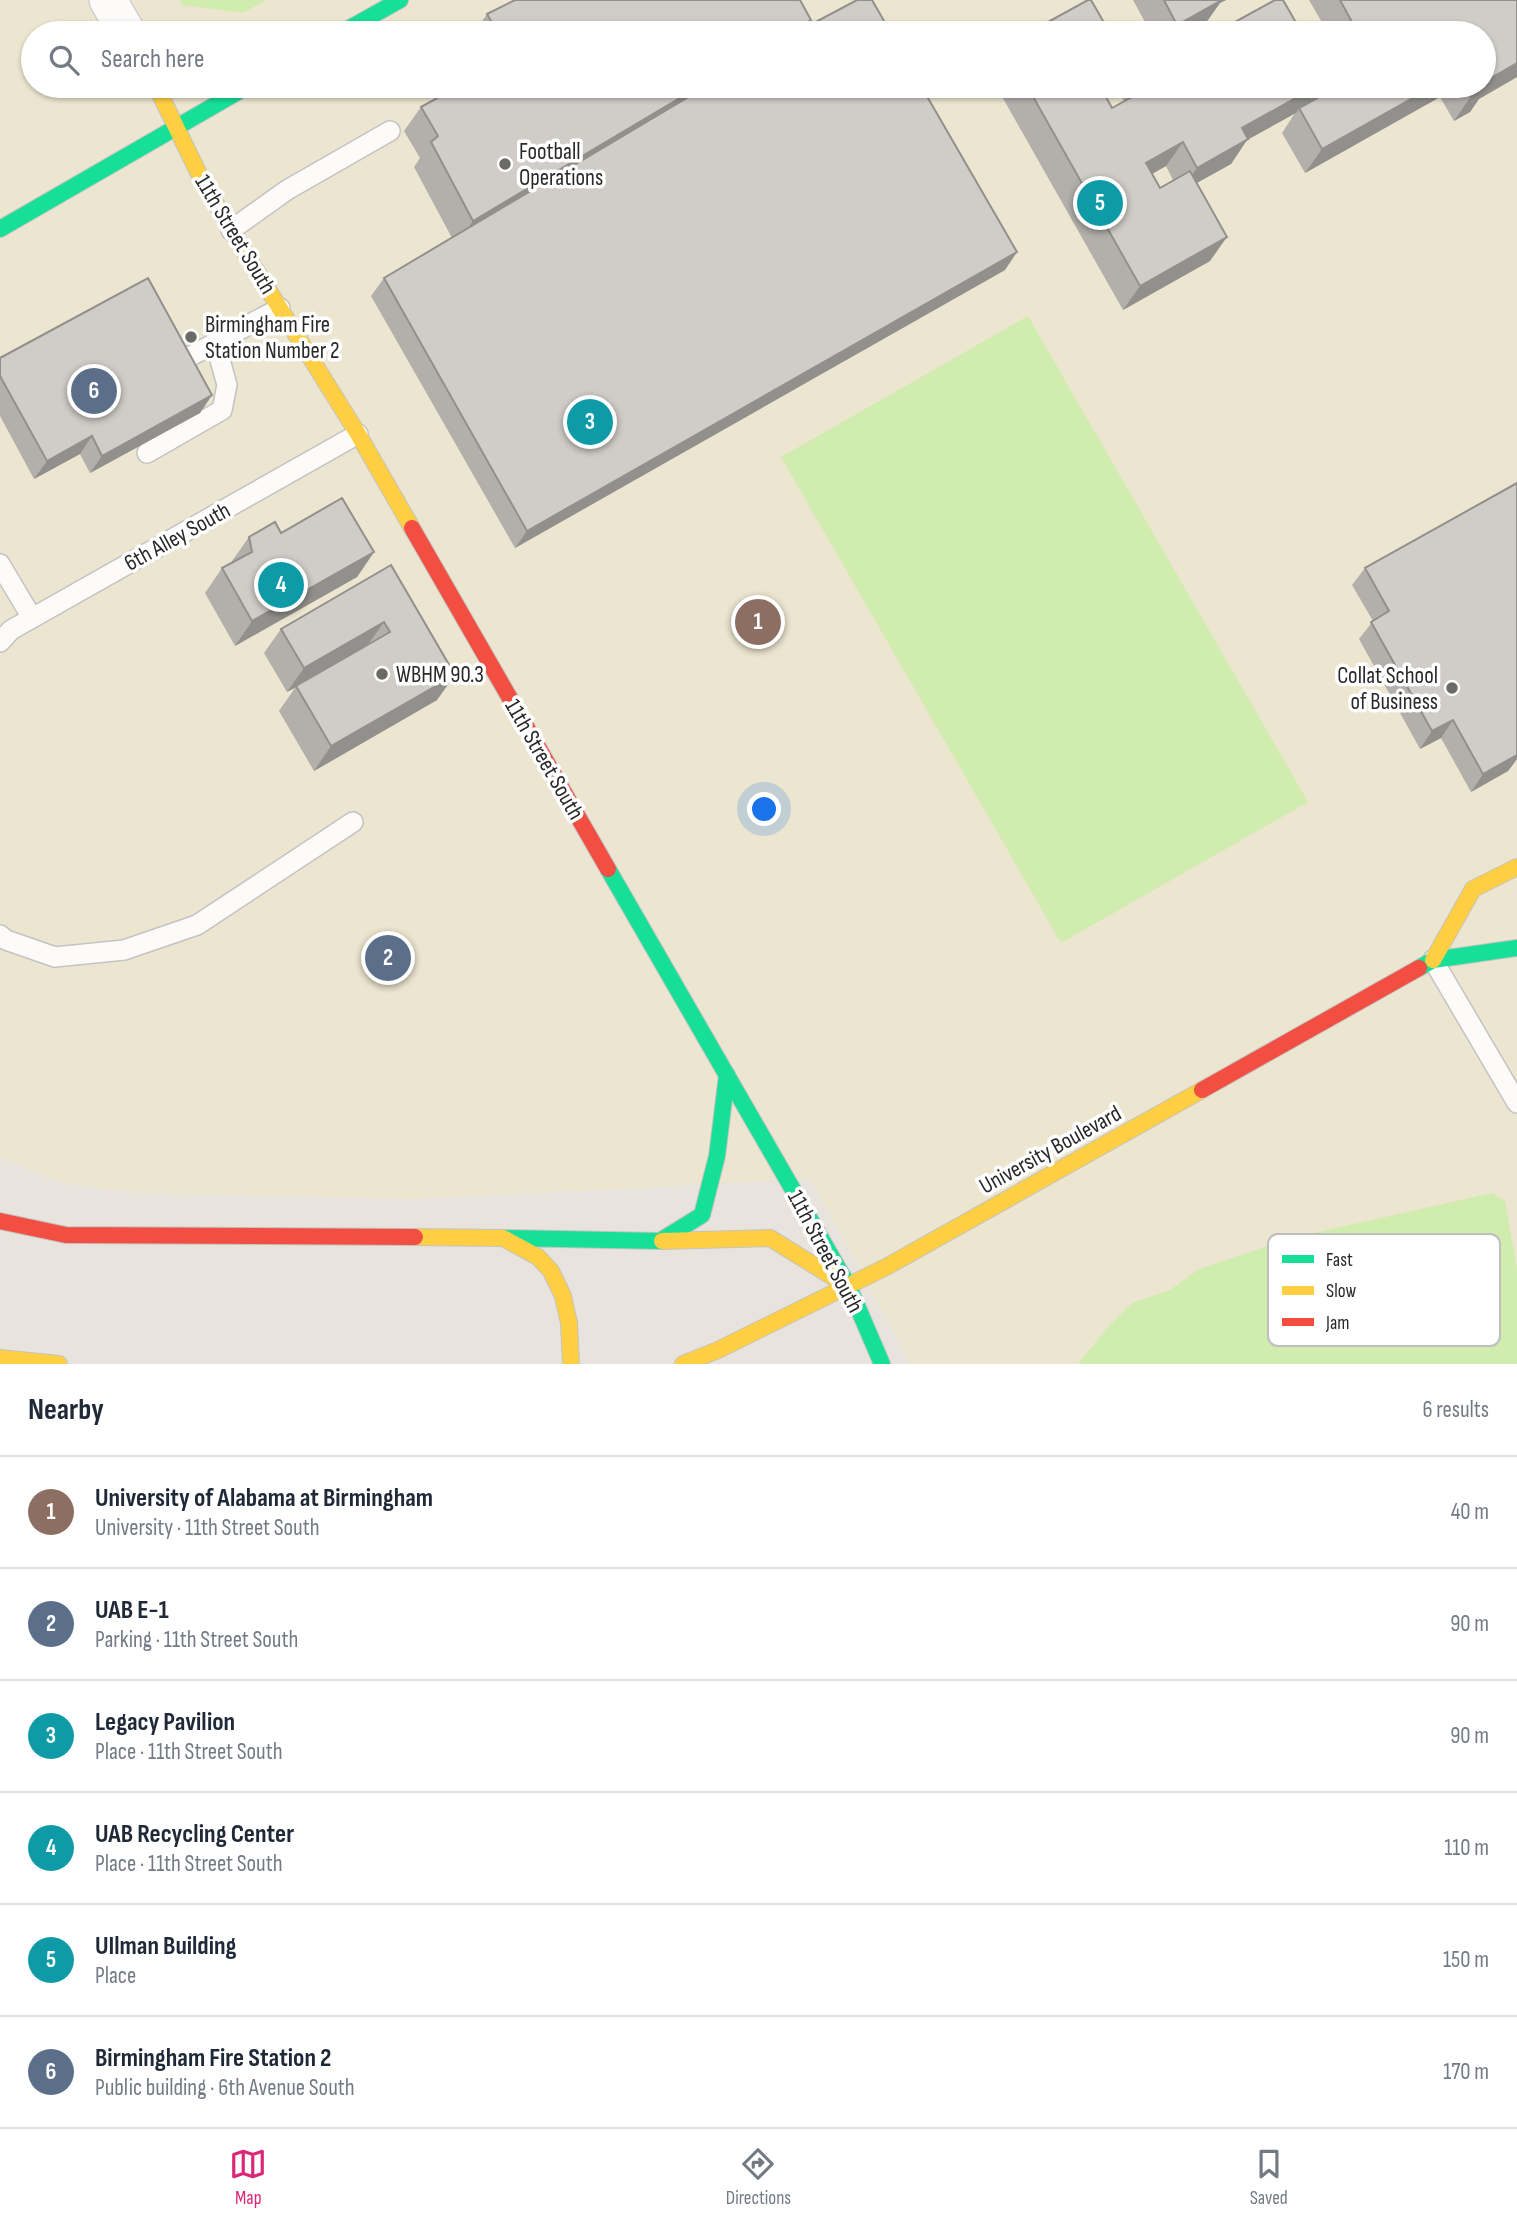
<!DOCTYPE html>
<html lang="en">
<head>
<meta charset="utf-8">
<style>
	:root { --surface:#fff; --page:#f2f2f3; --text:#1f2937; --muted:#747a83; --line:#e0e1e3; --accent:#db2777 }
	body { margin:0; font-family:"Sofia Sans Condensed",sans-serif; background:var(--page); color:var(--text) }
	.you { position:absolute; left:765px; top:810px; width:24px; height:24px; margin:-18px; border:5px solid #fff; border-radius:50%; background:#1a73e8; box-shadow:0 0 0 10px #1a73e833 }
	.badge { display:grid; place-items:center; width:46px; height:46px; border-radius:50%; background:var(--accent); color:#fff; font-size:23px; font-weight:700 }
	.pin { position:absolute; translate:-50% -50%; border:4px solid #fff; box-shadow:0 2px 7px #0006 }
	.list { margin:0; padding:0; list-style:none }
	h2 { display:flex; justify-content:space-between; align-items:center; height:91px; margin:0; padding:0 28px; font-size:30px }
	h2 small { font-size:23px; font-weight:400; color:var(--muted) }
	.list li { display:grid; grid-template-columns:46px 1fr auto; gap:21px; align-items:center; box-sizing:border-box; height:112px; padding:0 28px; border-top:2px solid var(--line) }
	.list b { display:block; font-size:26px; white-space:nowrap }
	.list p { margin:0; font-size:23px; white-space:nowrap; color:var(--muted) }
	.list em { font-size:23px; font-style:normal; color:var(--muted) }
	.icon { flex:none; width:38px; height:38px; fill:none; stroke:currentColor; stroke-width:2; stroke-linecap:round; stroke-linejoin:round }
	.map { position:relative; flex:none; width:1517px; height:1364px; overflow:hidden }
	.search { position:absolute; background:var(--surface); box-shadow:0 2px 5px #0004; left:21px; right:21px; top:21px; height:77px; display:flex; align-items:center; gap:18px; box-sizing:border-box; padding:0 24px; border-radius:38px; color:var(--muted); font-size:26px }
	.sheet { height:763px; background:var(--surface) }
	nav { display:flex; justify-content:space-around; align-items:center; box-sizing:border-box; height:98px; border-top:2px solid var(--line); background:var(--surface); font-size:19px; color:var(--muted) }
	nav a { display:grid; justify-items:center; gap:4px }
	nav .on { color:var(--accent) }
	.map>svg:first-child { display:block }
	.education { fill:#ece5d0; fill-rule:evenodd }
	.pitch { fill:#d0ecae }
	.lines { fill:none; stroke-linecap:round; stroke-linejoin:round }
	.lane-casing { stroke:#c4c3c3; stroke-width:22 }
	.street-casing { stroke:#c4c3c3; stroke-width:39 }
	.fast-casing { stroke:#c4c3c3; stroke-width:18 }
	.slow-casing { stroke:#c4c3c3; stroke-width:18 }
	.jam-casing { stroke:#c4c3c3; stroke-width:18 }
	.lane { stroke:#fcfbfa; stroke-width:19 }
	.street { stroke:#fcfbfa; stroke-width:37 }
	.fast { stroke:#16e098; stroke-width:16 }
	.slow { stroke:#ffcf43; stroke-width:16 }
	.jam { stroke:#f24e42; stroke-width:16 }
	.wall { fill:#b3b0ac; fill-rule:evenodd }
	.shaded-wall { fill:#92908c }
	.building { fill:#d0cdc8; stroke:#92908c; stroke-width:2 }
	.poi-dot { fill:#6b6a67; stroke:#fff; stroke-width:2.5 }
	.labels { text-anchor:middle; stroke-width:7; stroke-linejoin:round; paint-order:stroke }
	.poi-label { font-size:23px; fill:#282828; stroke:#fff; text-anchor:start }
	.street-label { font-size:23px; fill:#282828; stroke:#fff }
	.key { fill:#fff; stroke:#bebebe; stroke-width:2 }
	.key-label { font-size:19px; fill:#282828 }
</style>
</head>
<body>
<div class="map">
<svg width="1517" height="1364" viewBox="0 0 1517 1364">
	<rect width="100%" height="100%" fill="#e8e4dd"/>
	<path class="education" d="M0 0H1517V1364H911L811 1179 414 1199 138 1193 66 1184 0 1158ZM33 33H1484V86H33Z"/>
	<g class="pitch">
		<path d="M180 0H266L243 13 183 5Z"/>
		<path d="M1028 316 1308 802 1061 943 781 457Z"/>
		<path d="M1492 1193 1505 1201 1517 1269V1364H1078L1106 1329 1132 1303 1170 1290 1199 1269 1292 1238Z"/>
	</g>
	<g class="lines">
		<defs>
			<g id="lane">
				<path d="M231 230 287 190 390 131"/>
				<path d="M174 365 280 308"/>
				<path d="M147 453 222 410 227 385 215 342"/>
				<path d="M0 564 32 618"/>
				<path d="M0 642 11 630 358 434"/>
				<path d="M0 935 6 940 55 957 124 950 197 925 353 822"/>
				<path d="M1433 960 1517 1103"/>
			</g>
			<path id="street" d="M108 0 127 33"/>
			<g id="fast">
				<path d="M341 33 400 0"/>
				<path d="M0 229 248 86"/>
				<path d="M608 869 849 1287 882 1364"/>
				<path d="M1419 968 1433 960 1517 948"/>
				<path d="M507 1238 660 1241 702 1215 717 1156 727 1075"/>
			</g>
			<g id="slow">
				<path d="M156 86 201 178 231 230 358 434 412 528"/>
				<path d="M1433 960 1473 889 1517 867"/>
				<path d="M415 1237 503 1238 538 1257 551 1271 563 1296 569 1323 571 1364"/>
				<path d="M662 1241 770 1238 849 1287"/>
				<path d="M0 1358 59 1364"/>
				<path d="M683 1364 718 1350 886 1267 1202 1090"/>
			</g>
			<g id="jam">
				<path d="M412 528 608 869"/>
				<path d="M1202 1090 1419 968"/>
				<path d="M0 1221 66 1235 415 1237"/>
			</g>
		</defs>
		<use href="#lane" class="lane-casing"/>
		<use href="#street" class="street-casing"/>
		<use href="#fast" class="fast-casing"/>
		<use href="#slow" class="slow-casing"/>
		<use href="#jam" class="jam-casing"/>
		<use href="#lane" class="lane"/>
		<use href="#street" class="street"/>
		<use href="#fast" class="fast"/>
		<use href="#slow" class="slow"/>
		<use href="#jam" class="jam"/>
	</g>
	<g class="wall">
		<path d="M1133 0H1226L1220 3 1205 24 1189 33H1151Z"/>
		<path d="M1309 0H1517V77L1479 99 1470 112 1454 121 1440 97 1305 173 1282 133 1295 113 1247 140 1231 164 1197 183 1210 261 1123 310 996 86H1111L1103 91 1112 108 1124 101 1116 87 1117 86H1484V33H1328ZM1320 91 1322 95 1314 100ZM1166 166 1173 180 1160 188 1152 174Z"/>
		<path d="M487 14 811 20 807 27 891 33H474Z"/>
		<path d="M421 107 1005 270 515 548 371 296 384 278 452 238 414 167 420 158 404 131Z"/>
		<path d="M0 358 212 395 200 413 90 473 80 454 34 479 0 416Z"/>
		<path d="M1517 483V759L1508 771 1471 792 1441 738 1420 749 1359 639 1373 621 1352 585 1365 568Z"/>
		<path d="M281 533 374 552 357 577 235 646 205 593 222 568 232 563V561L249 537Z"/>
		<path d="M391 565 437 700 314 771 279 711 295 688 287 692 264 653 281 629Z"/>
	</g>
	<g class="shaded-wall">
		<path d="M1210 0H1226L1220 3 1205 24 1189 33H1171L1177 25Z"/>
		<path d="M811 20 802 33H788Z"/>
		<path d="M1517 63V77L1479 99 1470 112 1454 121 1471 96 1484 82Z"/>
		<path d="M700 86H724L456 245 473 221Z"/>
		<path d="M1093 86H1111L1109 88 1079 105Z"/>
		<path d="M1317 86H1324L1311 104 1299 108 1296 113 1247 140 1231 164 1180 192 1197 168 1242 128Z"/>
		<path d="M1434 86H1448L1440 97 1305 173 1322 149Z"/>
		<path d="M1183 142 1166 166 1129 187 1146 163Z"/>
		<path d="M1227 237 1210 261 1123 310 1140 286Z"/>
		<path d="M1017 252 1005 270 515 548 527 531Z"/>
		<path d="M212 395 200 413 90 473 102 456Z"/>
		<path d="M92 436 80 454 34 479 47 461Z"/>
		<path d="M374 552 357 577 235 646 252 621Z"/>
		<path d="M384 622 367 646 287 692 304 668Z"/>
		<path d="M455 675 437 700 314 771 331 746Z"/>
		<path d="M1453 720 1441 738 1420 749 1432 731Z"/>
		<path d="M1517 748V759L1508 771 1471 792 1483 774Z"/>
	</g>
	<g class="building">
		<path d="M515 0H800L811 20 788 33H498L487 14Z"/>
		<path d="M857 0H872L891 33H795Z"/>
		<path d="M1088 0H1091L1110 33H1028Z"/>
		<path d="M1164 0H1222L1177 25Z"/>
		<path d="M1275 0H1283L1302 33H1215Z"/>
		<path d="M1340 0H1517V63L1484 82V33H1358Z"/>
		<path d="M1484 82 1487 87 1471 96 1465 86H1484Z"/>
		<path d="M459 86H700L473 221 431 142 438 136 421 107Z"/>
		<path d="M707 86H921L1017 252 527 531 384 278Z"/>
		<path d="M1027 86H1100L1112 108 1148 88 1147 86H1317L1242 128 1248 139 1197 168 1183 142 1146 163 1160 188 1190 171 1227 237 1140 286Z"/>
		<path d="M1339 86H1434L1322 149 1299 108Z"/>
		<path d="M148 278 212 395 102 456 92 436 47 461 0 376V358Z"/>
		<path d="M1517 483V755L1483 774 1453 720 1432 731 1371 622 1389 611 1365 568Z"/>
		<path d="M342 498 374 552 252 621 222 568 252 552 249 537 275 522 281 533Z"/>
		<path d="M391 565 455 675 331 746 296 686 390 632 384 622 304 668 281 629Z"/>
	</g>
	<g class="poi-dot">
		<circle cx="505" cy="164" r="7"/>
		<circle cx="191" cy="337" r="7"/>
		<circle cx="382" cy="674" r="7"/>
		<circle cx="1452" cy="688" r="7"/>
	</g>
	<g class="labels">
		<g class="poi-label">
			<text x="519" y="159">Football<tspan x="519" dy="26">Operations</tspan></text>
			<text x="205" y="332">Birmingham Fire<tspan x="205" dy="26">Station Number 2</tspan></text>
			<text x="396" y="682">WBHM 90.3</text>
			<text x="1438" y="683" text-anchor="end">Collat School<tspan x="1438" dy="26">of Business</tspan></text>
		</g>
		<g class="street-label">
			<text transform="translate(236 234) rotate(59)" y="8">11th Street South</text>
			<text transform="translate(177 536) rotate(-29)" y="8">6th Alley South</text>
			<text transform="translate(545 759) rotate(60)" y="8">11th Street South</text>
			<text transform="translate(1050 1149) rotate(-29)" y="8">University Boulevard</text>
			<text transform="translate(826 1251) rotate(62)" y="8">11th Street South</text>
		</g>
	</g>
	<rect x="1268" y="1234" width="232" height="112" rx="10" class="key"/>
	<rect x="1282" y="1255" width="32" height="8" fill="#16e098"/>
	<rect x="1282" y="1286" width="32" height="9" fill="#ffcf43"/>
	<rect x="1282" y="1318" width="32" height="8" fill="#f24e42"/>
	<g class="key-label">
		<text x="1326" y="1266">Fast</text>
		<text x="1326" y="1297">Slow</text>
		<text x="1326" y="1329">Jam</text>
	</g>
</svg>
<div class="you"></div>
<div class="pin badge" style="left:758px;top:622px;background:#8d6e63">1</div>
<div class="pin badge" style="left:388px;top:958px;background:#5c6f8a">2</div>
<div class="pin badge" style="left:590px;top:422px;background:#0f9aa8">3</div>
<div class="pin badge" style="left:281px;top:585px;background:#0f9aa8">4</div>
<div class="pin badge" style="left:1100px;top:203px;background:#0f9aa8">5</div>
<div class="pin badge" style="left:94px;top:391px;background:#5c6f8a">6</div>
<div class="search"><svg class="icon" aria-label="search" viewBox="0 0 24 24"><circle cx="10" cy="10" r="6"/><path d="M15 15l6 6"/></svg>Search here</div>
</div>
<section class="sheet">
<h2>Nearby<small>6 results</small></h2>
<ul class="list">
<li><span class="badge" style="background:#8d6e63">1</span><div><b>University of Alabama at Birmingham</b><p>University · 11th Street South</p></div><em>40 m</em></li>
<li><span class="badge" style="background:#5c6f8a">2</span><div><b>UAB E-1</b><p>Parking · 11th Street South</p></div><em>90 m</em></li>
<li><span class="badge" style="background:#0f9aa8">3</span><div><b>Legacy Pavilion</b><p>Place · 11th Street South</p></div><em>90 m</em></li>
<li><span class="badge" style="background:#0f9aa8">4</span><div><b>UAB Recycling Center</b><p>Place · 11th Street South</p></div><em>110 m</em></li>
<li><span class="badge" style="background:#0f9aa8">5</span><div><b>UIlman Building</b><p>Place</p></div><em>150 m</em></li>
<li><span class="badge" style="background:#5c6f8a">6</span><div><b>Birmingham Fire Station 2</b><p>Public building · 6th Avenue South</p></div><em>170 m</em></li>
</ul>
</section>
<nav>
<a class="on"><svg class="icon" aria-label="map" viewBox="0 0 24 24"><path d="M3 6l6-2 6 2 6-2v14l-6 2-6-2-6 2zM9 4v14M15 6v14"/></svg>Map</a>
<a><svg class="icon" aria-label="directions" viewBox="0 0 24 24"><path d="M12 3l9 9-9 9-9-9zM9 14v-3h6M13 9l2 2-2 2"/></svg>Directions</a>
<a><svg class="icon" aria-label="saved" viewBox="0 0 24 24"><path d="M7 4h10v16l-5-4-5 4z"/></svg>Saved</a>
</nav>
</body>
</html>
